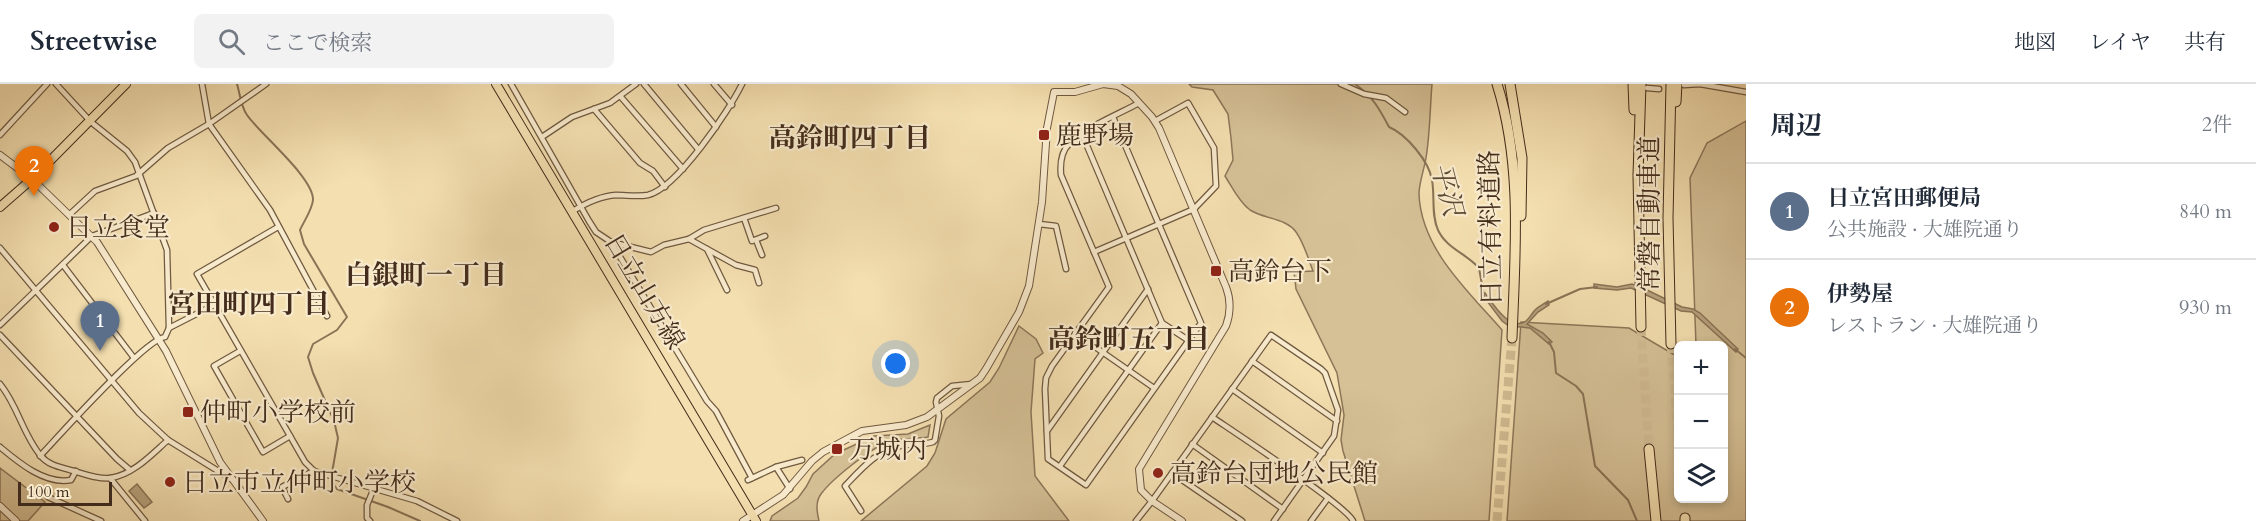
<!DOCTYPE html>
<html lang="ja">
<head>
<meta charset="utf-8">
<style>
	:root { --surface:#fff; --page:#f2f2f3; --text:#1f2937; --muted:#747a83; --line:#e0e1e3; --accent:#2563eb }
	body { margin:0; font-family:Cardo,"Noto Serif JP",serif; background:var(--page); color:var(--text) }
	.controls { position:absolute; right:18px; bottom:18px; display:grid; overflow:hidden; border-radius:9px; box-shadow:0 3px 9px #0003 }
	.controls button { width:54px; height:54px; display:grid; place-items:center; padding:0; border:0; border-bottom:2px solid var(--line); background:var(--surface); color:var(--text); font:30px sans-serif }
	.scale { position:absolute; left:18px; bottom:15px; width:94px; box-sizing:border-box; padding-left:6px; border:3px solid #432c1b; border-top:0; font-size:16px; line-height:21px; white-space:nowrap; color:#432c1b; -webkit-text-stroke:4px #f8eacc; paint-order:stroke }
	.you { position:absolute; left:896px; top:280px; width:21px; height:21px; margin:-15px; border:4px solid #fff; border-radius:50%; background:#1a73e8; box-shadow:0 0 0 9px #1a73e833 }
	.badge { display:grid; place-items:center; width:39px; height:39px; border-radius:50%; background:var(--accent); color:#fff; font-size:20px; font-weight:700 }
	.pin { position:absolute; translate:-50% -50px; filter:drop-shadow(0 2px 3px #0008) }
	.pin::after { content:''; position:absolute; top:32px; width:21px; height:18px; background:inherit; clip-path:polygon(0 0,100% 0,50% 100%) }
	.list { margin:0; padding:0; list-style:none }
	h2 { display:flex; justify-content:space-between; align-items:center; height:78px; margin:0; padding:0 24px; font-size:26px }
	h2 small { font-size:20px; font-weight:400; color:var(--muted) }
	.list li { display:grid; grid-template-columns:39px 1fr auto; gap:18px; align-items:center; box-sizing:border-box; height:96px; padding:0 24px; border-top:2px solid var(--line) }
	.list b { display:block; font-size:22px; white-space:nowrap }
	.list p { margin:0; font-size:20px; white-space:nowrap; color:var(--muted) }
	.list em { font-size:20px; font-style:normal; color:var(--muted) }
	.icon { flex:none; width:33px; height:33px; fill:none; stroke:currentColor; stroke-width:2; stroke-linecap:round; stroke-linejoin:round }
	.map { position:relative; flex:none; width:1746px; height:437px; overflow:hidden }
	header { display:flex; align-items:center; gap:36px; box-sizing:border-box; height:84px; padding:0 30px; background:var(--surface); border-bottom:2px solid var(--line) }
	header strong { font-size:28px }
	nav { display:flex; gap:33px; margin-inline-start:auto; font-size:21px }
	.search { width:420px; height:54px; background:var(--page); display:flex; align-items:center; gap:15px; box-sizing:border-box; padding:0 21px; border-radius:9px; color:var(--muted); font-size:22px }
	main { display:flex }
	aside { flex:1; background:var(--surface) }
	.map>svg:first-child { display:block }
	.green { fill:#d6c197; stroke:#8c7659; stroke-width:1.5 }
	.water { fill:#b8a27d; stroke:#897356; stroke-width:1.5 }
	.lines { fill:none; stroke-linecap:round; stroke-linejoin:round }
	.stream { stroke:#897356; stroke-width:2 }
	.motorway-tunnel { stroke:#d1bb92; stroke-width:9; stroke-dasharray:9 4.5; stroke-linecap:butt }
	.minor-casing { stroke:#6f5940; stroke-width:7 }
	.tertiary-casing { stroke:#6f5940; stroke-width:8 }
	.primary-casing { stroke:#432c1b; stroke-width:10 }
	.trunk-casing { stroke:#432c1b; stroke-width:10 }
	.motorway-casing { stroke:#432c1b; stroke-width:11 }
	.minor { stroke:#f8eacc; stroke-width:4.5 }
	.tertiary { stroke:#f8eacc; stroke-width:6 }
	.primary { stroke:#f4dfb0; stroke-width:8 }
	.trunk { stroke:#f4dfb0; stroke-width:8 }
	.motorway { stroke:#f4dfb0; stroke-width:9 }
	.poi-dot { fill:#8f2418; stroke:#f8eacc; stroke-width:2 }
	.labels { text-anchor:middle; stroke-width:4.5; stroke-linejoin:round; paint-order:stroke }
	.poi-label { font-size:26px; fill:#432c1b; stroke:#f8eacc; text-anchor:start }
	.street-label { font-size:26px; fill:#432c1b; stroke:#f8eacc }
	.neighbourhood-label { font-size:27px; font-weight:bold; fill:#432c1b; stroke:#f8eacc }
	.water-label { font-size:27px; font-style:italic; fill:#604a34; stroke:#f8eacc }
</style>
</head>
<body>
<header>
<strong>Streetwise</strong>
<div class="search"><svg class="icon" aria-label="search" viewBox="0 0 24 24"><circle cx="10" cy="10" r="6"/><path d="M15 15l6 6"/></svg>ここで検索</div>
<nav><a>地図</a><a>レイヤ</a><a>共有</a></nav>
</header>
<main>
<div class="map">
<svg width="1746" height="437" viewBox="0 0 1746 437">
	<rect width="100%" height="100%" fill="#f4dfb0"/>
	<filter id="stains"><feTurbulence type="fractalNoise" baseFrequency=".00333" numOctaves="4"/><feColorMatrix values="0 0 0 0 .2 0 0 0 0 .09 0 0 0 0 .02 0 0 0 .5 -.17"/></filter>
	<radialGradient id="worn" r=".72"><stop offset=".6" stop-color="#630" stop-opacity="0"/><stop offset="1" stop-color="#630" stop-opacity=".3"/></radialGradient>
	<g class="green">
		<path d="M1189 0H1432C1430 24 1430 50 1426 74 1424 86 1419 99 1419 110 1421 165 1468 207 1502 246L1489 437H1365L1343 367 1341 356 1344 331 1337 289 1296 205 1294 188 1313 187C1308 174 1304 159 1296 148 1286 134 1264 135 1250 126 1239 118 1232 103 1225 92L1233 76 1231 54 1228 30 1213 6 1192 3Z"/>
		<path d="M1746 37V437H1507L1521 238 1629 244 1678 273V414H1724V262L1696 261 1690 94 1707 59Z"/>
		<path d="M1019 242 1036 255 1043 269 1035 275 1031 328 1035 392 1069 437H861L927 382 935 369 946 335 990 298 999 284Z"/>
		<path d="M930 341 928 353C916 355 903 354 891 357 873 362 832 395 821 410 815 418 817 428 819 437H770L772 432 798 414 806 403 813 390 835 370 874 352 908 350Z"/>
		<path d="M0 384 45 418 28 437H0Z"/>
	</g>
	<g class="water">
		<path d="M1594 200 1617 203 1632 200 1645 205 1682 223 1693 225 1700 229 1738 265 1736 268 1692 228 1681 227 1631 204 1617 206 1594 204Z"/>
		<path d="M1481 209H1485C1493 220 1510 248 1526 237 1530 234 1532 229 1535 226 1539 222 1544 220 1548 217L1549 221 1538 228 1527 240 1543 249 1552 258 1549 260 1530 244 1509 242 1502 237Z"/>
		<path d="M137 400 152 418 144 424 129 407Z"/>
	</g>
	<g class="lines">
		<g class="stream">
			<path d="M237 0C240 10 241 23 247 31 261 51 314 94 313 116 312 126 304 137 300 146L304 160 347 233 337 246 313 260 308 273 313 289 334 337 338 354 332 389V398L337 405 388 423 420 437"/>
			<path d="M1355 0C1373 13 1379 24 1389 43 1406 50 1429 77 1432 96 1435 112 1431 131 1438 146 1446 164 1467 170 1479 184L1484 212"/>
			<path d="M1546 220 1580 205 1597 203"/>
			<path d="M1549 258 1554 268 1556 289 1576 302 1583 310 1595 382 1628 416 1637 437"/>
			<path d="M1735 265 1746 274"/>
		</g>
		<g class="motorway-tunnel">
			<path d="M1641 243 1649 365"/>
			<path d="M1671 260 1678 354"/>
			<path d="M1683 414 1685 434"/>
			<path d="M1497 437 1512 254"/>
		</g>
		<defs>
			<g id="minor">
				<path d="M202 0 209 40 270 126 327 232"/>
				<path d="M511 0 589 137 596 148 611 158 707 317 716 327 752 394"/>
				<path d="M644 0 698 65"/>
				<path d="M681 0 716 43"/>
				<path d="M714 0 732 21"/>
				<path d="M1341 0 1364 10 1386 14 1405 28"/>
				<path d="M1684 1 1700 0 1746 8"/>
				<path d="M1647 4 1659 5"/>
				<path d="M621 13 683 85"/>
				<path d="M594 25 640 79 653 87 665 103"/>
				<path d="M1113 33 1201 239 1086 401 1048 375 1045 305 1046 294 1052 282 1109 203 1061 91C1060 80 1061 68 1069 60 1082 45 1121 29 1139 19"/>
				<path d="M1082 50 1162 239 1188 256"/>
				<path d="M0 51 47 0"/>
				<path d="M542 53 572 33 610 19 636 0"/>
				<path d="M573 127C586 119 600 112 616 111 626 111 638 113 648 111 677 104 729 27 742 0"/>
				<path d="M69 131 95 107 136 92 168 64 209 40 266 0"/>
				<path d="M744 134 752 157 765 152"/>
				<path d="M1039 140 1056 142 1066 185"/>
				<path d="M278 143 197 190 305 378 314 387 417 417 457 437"/>
				<path d="M689 155 707 165 727 206"/>
				<path d="M756 156 762 171"/>
				<path d="M611 158 651 168 664 161 689 155 704 146 776 124"/>
				<path d="M0 164 139 329 168 356 231 395"/>
				<path d="M707 165 736 181 755 186 759 199"/>
				<path d="M1094 168 1194 125 1216 102 1214 64 1188 19 1155 37"/>
				<path d="M63 181 134 274"/>
				<path d="M0 241 92 152 154 129"/>
				<path d="M169 244 214 221"/>
				<path d="M1075 249 1154 304"/>
				<path d="M0 251 117 375 130 386"/>
				<path d="M240 267 214 282 263 368 290 352"/>
				<path d="M1252 277 1337 337"/>
				<path d="M0 300C18 322 23 351 41 372 48 381 60 383 70 386 82 389 98 396 111 394 134 390 151 371 168 356"/>
				<path d="M1232 305 1323 369"/>
				<path d="M1212 333C1234 348 1347 422 1353 437"/>
				<path d="M1047 347 1148 205"/>
				<path d="M1192 360 1283 425"/>
				<path d="M0 363C18 378 45 401 71 396L76 387"/>
				<path d="M40 372C59 352 145 255 165 253L169 244 167 166 135 78 127 67 91 38 56 0"/>
				<path d="M1060 382 1162 239"/>
				<path d="M776 383 790 405"/>
				<path d="M1172 389 1242 437"/>
				<path d="M110 394 145 437"/>
				<path d="M748 396 776 383 802 376"/>
				<path d="M48 413 101 437"/>
				<path d="M288 415 282 403 314 387"/>
				<path d="M861 427 845 402C862 384 878 365 904 361 914 360 923 361 933 358L935 356 939 332 936 318 937 314 952 302 972 300"/>
				<path d="M370 437 367 434V421L374 404"/>
				<path d="M1136 437 1152 417 1271 251 1321 285 1325 289 1338 326 1334 352 1274 437"/>
				<path d="M1311 437 1328 414"/>
			</g>
			<g id="tertiary">
				<path d="M0 71 32 95 97 158 166 267 220 378 263 437"/>
				<path d="M0 422 16 437"/>
				<path d="M743 437 783 411 812 377 823 368 862 347 906 341 927 333 980 294 986 285 1019 228 1029 202 1042 118 1047 44 1054 8H1075L1103 0 1118 2 1131 10 1152 33 1159 44 1226 203C1231 216 1231 228 1226 242L1139 385 1141 406 1152 417 1182 437"/>
			</g>
			<path id="primary" d="M496 0 756 437"/>
			<path id="trunk" d="M0 123 32 95 126 0"/>
			<g id="motorway">
				<path d="M1497 0C1523 82 1515 169 1512 254"/>
				<path d="M1510 0 1522 74 1521 132"/>
				<path d="M1633 0 1634 26"/>
				<path d="M1641 0 1638 91 1641 243"/>
				<path d="M1671 0 1668 134 1671 260"/>
				<path d="M1676 18 1677 0"/>
				<path d="M1649 365 1656 437"/>
				<path d="M1685 434V437"/>
			</g>
		</defs>
		<use href="#minor" class="minor-casing"/>
		<use href="#tertiary" class="tertiary-casing"/>
		<use href="#primary" class="primary-casing"/>
		<use href="#trunk" class="trunk-casing"/>
		<use href="#motorway" class="motorway-casing"/>
		<use href="#minor" class="minor"/>
		<use href="#tertiary" class="tertiary"/>
		<use href="#primary" class="primary"/>
		<use href="#trunk" class="trunk"/>
		<use href="#motorway" class="motorway"/>
	</g>
	<g class="poi-dot">
		<rect x="1038" y="45" width="12" height="12" rx="3"/>
		<circle cx="54" cy="143" r="6"/>
		<rect x="1210" y="181" width="12" height="12" rx="3"/>
		<rect x="182" y="322" width="12" height="12" rx="3"/>
		<rect x="831" y="359" width="12" height="12" rx="3"/>
		<circle cx="1158" cy="389" r="6"/>
		<circle cx="170" cy="398" r="6"/>
	</g>
	<g class="labels">
		<g class="poi-label">
			<text x="1056" y="60">鹿野場</text>
			<text x="66" y="152">日立食堂</text>
			<text x="1228" y="196">高鈴台下</text>
			<text x="200" y="337">仲町小学校前</text>
			<text x="849" y="374">万城内</text>
			<text x="1170" y="398">高鈴台団地公民館</text>
			<text x="182" y="407">日立市立仲町小学校</text>
		</g>
		<g class="street-label">
			<text transform="translate(1649 130) rotate(-90)" y="9">常磐自動車道</text>
			<text transform="translate(1490 144) rotate(-91)" y="9">日立有料道路</text>
			<text transform="translate(645 207) rotate(59)" y="9">日立山方線</text>
		</g>
		<g class="neighbourhood-label">
			<text x="850" y="63">高鈴町四丁目</text>
			<text x="426" y="200">白銀町一丁目</text>
			<text x="249" y="229">宮田町四丁目</text>
			<text x="1129" y="264">高鈴町五丁目</text>
		</g>
		<g class="water-label">
			<text transform="translate(1447 105) rotate(75)" y="9">平沢</text>
		</g>
	</g>
	<rect width="100%" height="100%" filter="url(#stains)"/>
	<rect width="100%" height="100%" fill="url(#worn)"/>
</svg>
<div class="controls">
<button>+</button>
<button>−</button>
<button><svg class="icon" aria-label="layers" viewBox="0 0 24 24"><path d="M12 4l9 5-9 5-9-5zM3 14l9 5 9-5"/></svg></button>
</div>
<div class="scale">100 m</div>
<div class="you"></div>
<div class="pin badge" style="left:100px;top:267px;background:#5c6f8a">1</div>
<div class="pin badge" style="left:34px;top:112px;background:#e8710a">2</div>
</div>
<aside>
<h2>周辺<small>2件</small></h2>
<ul class="list">
<li><span class="badge" style="background:#5c6f8a">1</span><div><b>日立宮田郵便局</b><p>公共施設 · 大雄院通り</p></div><em>840 m</em></li>
<li><span class="badge" style="background:#e8710a">2</span><div><b>伊勢屋</b><p>レストラン · 大雄院通り</p></div><em>930 m</em></li>
</ul>
</aside>
</main>
</body>
</html>
